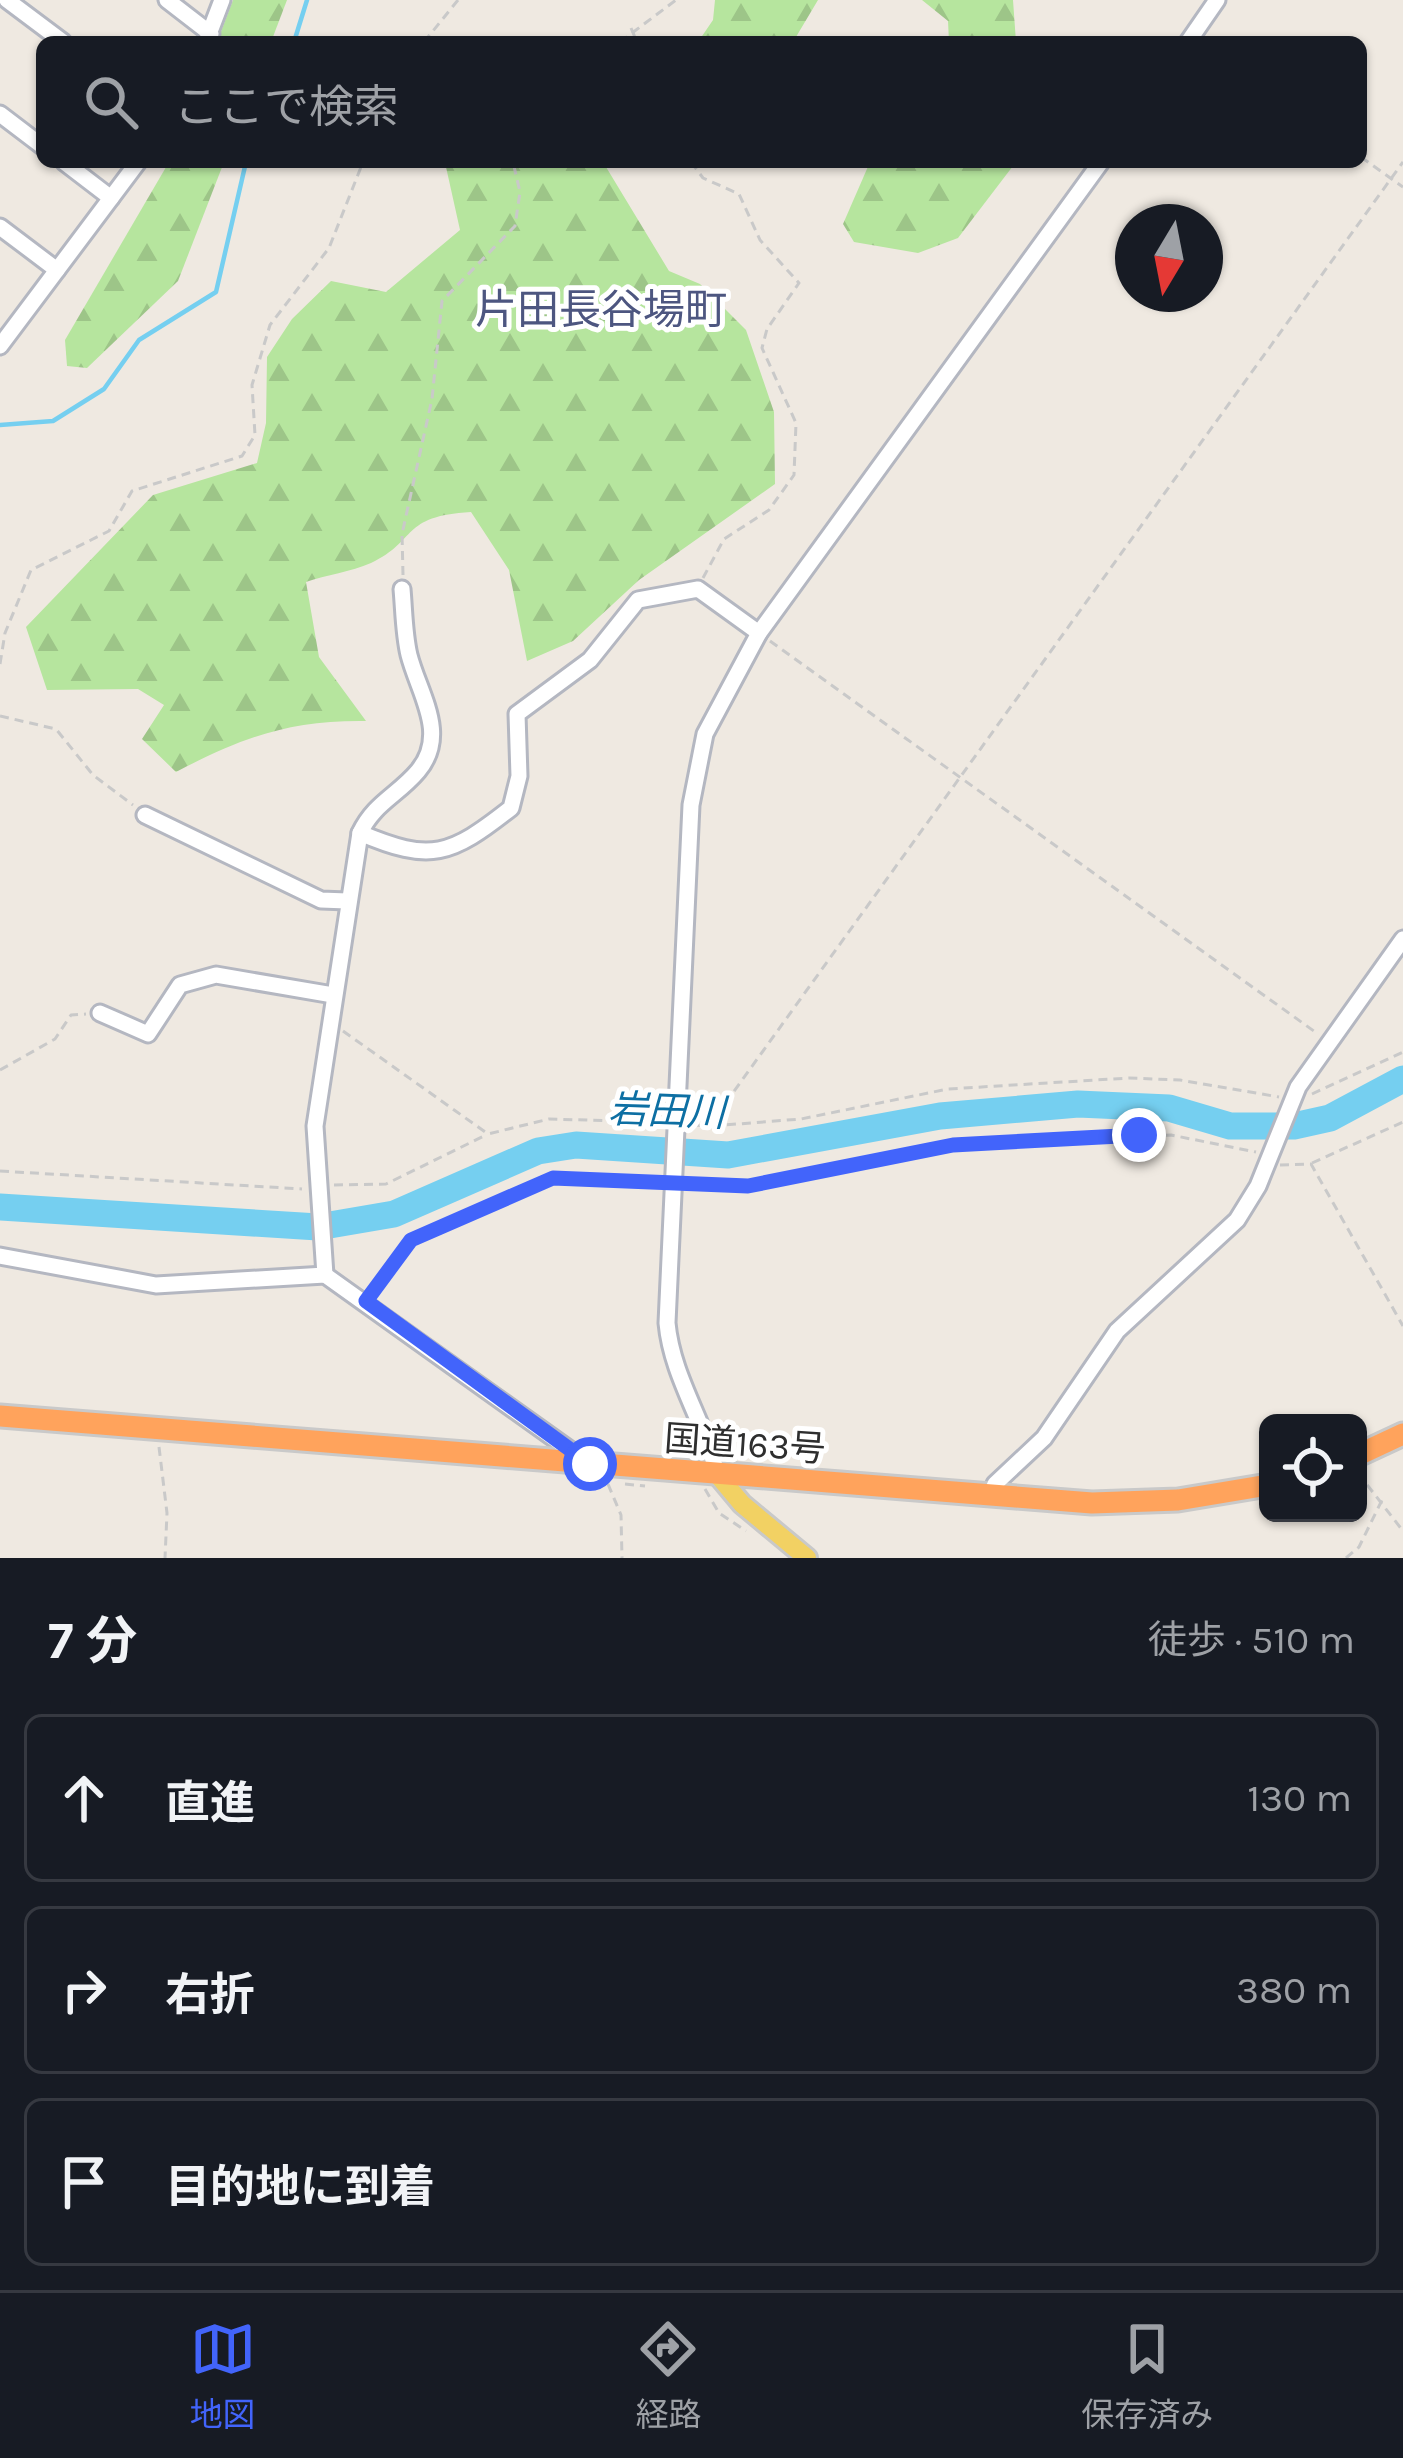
<!DOCTYPE html>
<html lang="ja">
<head>
<meta charset="utf-8">
<style>
	:root { --surface:#171b24; --page:#242831; --text:#f1f3f6; --muted:#9ea1a6; --line:#363941; --accent:#4264fb }
	body { margin:0; font-family:Karla,"Noto Sans JP",sans-serif; background:var(--page); color:var(--text) }
	.controls { position:absolute; right:36px; bottom:36px; display:grid; overflow:hidden; border-radius:18px; box-shadow:0 3px 9px #0004 }
	.controls button { width:108px; height:108px; display:grid; place-items:center; padding:0; border:0; border-bottom:3px solid var(--line); background:var(--surface); color:var(--text); font:60px sans-serif }
	.compass { position:absolute; left:1115px; top:204px; width:108px; height:108px; border-radius:50%; background:var(--surface); box-shadow:0 3px 9px #0004; rotate:190deg }
	.stop { position:absolute; width:36px; height:36px; margin:-27px; border:9px solid #4264fb; border-radius:50%; background:#fff }
	.stop.end { background:#4264fb; border-color:#fff; box-shadow:0 3px 12px #0008 }
	.list { margin:0; padding:0; list-style:none }
	h2 { display:flex; justify-content:space-between; align-items:center; height:156px; margin:0; padding:0 48px; font-size:51px }
	h2 small { font-size:39px; font-weight:400; color:var(--muted) }
	.list li { display:grid; grid-template-columns:78px 1fr auto; gap:36px; align-items:center; box-sizing:border-box; height:168px; margin:0 24px 24px; padding:0 24px; border:3px solid var(--line); border-radius:18px }
	.list b { display:block; font-size:45px; white-space:nowrap }
	.list em { font-size:39px; font-style:normal; color:var(--muted) }
	.icon { flex:none; width:66px; height:66px; fill:none; stroke:currentColor; stroke-width:2; stroke-linecap:round; stroke-linejoin:round }
	.map { position:relative; flex:none; width:1403px; height:1558px; overflow:hidden }
	.search { position:absolute; background:var(--surface); box-shadow:0 3px 9px #0004; left:36px; right:36px; top:36px; height:132px; display:flex; align-items:center; gap:30px; box-sizing:border-box; padding:0 42px; border-radius:18px; color:var(--muted); font-size:45px }
	.sheet { height:732px; background:var(--surface) }
	nav { display:flex; justify-content:space-around; align-items:center; box-sizing:border-box; height:168px; border-top:3px solid var(--line); background:var(--surface); font-size:33px; color:var(--muted) }
	nav a { display:grid; justify-items:center; gap:6px }
	nav .on { color:var(--accent) }
	.map>svg:first-child { display:block }
	.forest { fill:url(#forest-firs) }
	.lines { fill:none; stroke-linecap:round; stroke-linejoin:round }
	.stream { stroke:#75cff0; stroke-width:4.5 }
	.river { stroke:#75cff0; stroke-width:27 }
	.minor-casing { stroke:#b4b7c1; stroke-width:21 }
	.major-casing { stroke:#c9c9c9; stroke-width:24 }
	.highway-casing { stroke:#c9c9c9; stroke-width:27 }
	.path { stroke:#c9c9c9; stroke-width:3; stroke-dasharray:9 6; stroke-linecap:butt }
	.minor { stroke:#fff; stroke-width:15 }
	.major { stroke:#f2d163; stroke-width:18 }
	.highway { stroke:#ffa35c; stroke-width:21 }
	.route { stroke:#4264fb; stroke-width:15 }
	.labels { text-anchor:middle; stroke-width:10; stroke-linejoin:round; paint-order:stroke }
	.street-label { font-size:36px; fill:#2e2e2e; stroke:#fff }
	.water-label { font-size:39px; font-style:italic; fill:#0d6fa3; stroke:#fff }
	.quarter-label { font-size:42px; fill:#4d5680; stroke:#fff }
</style>
</head>
<body>
<div class="map">
<svg width="1403" height="1558" viewBox="0 0 1403 1558">
	<defs>
		<pattern id="forest-firs" width="22" height="20" patternUnits="userSpaceOnUse" patternTransform="scale(3)"><rect width="22" height="20" fill="#b6e59e"/><path d="M5 1l3.5 6h-7zM16 11l3.5 6h-7z" fill="#9dc588"/></pattern>
	</defs>
	<rect width="100%" height="100%" fill="#efe9e1"/>
	<g class="forest">
		<path d="M233 0H287L271 42H217Z"/>
		<path d="M715 0H818L793 42H698L713 20Z"/>
		<path d="M922 0H1013L1016 42H949L948 21Z"/>
		<path d="M169 162H224L178 281 87 368 67 366 65 340Z"/>
		<path d="M453 162H603L669 271 700 284 746 330 774 412 775 484 639 580 573 641 527 661 509 570 471 512C400 516 418 541 371 563 351 572 326 575 306 582L319 657 366 721C290 720 243 737 176 772L142 739 164 705 138 689 47 690 26 627 153 495 257 463 266 423 267 357 292 319 331 281 386 292 460 230 446 167Z"/>
		<path d="M870 162H1016L958 238 918 253 854 242 843 224Z"/>
	</g>
	<g class="lines">
		<g class="stream">
			<path d="M294 42 307 0"/>
			<path d="M0 425 53 421 104 389 139 340 216 292 246 162"/>
		</g>
		<path class="river" d="M0 1207 318 1227 394 1214 538 1151 576 1145 728 1155 940 1116 1078 1104 1169 1108 1230 1126H1294L1330 1118 1403 1079"/>
		<defs>
			<g id="minor">
				<path d="M7 0 63 42"/>
				<path d="M167 0 211 34"/>
				<path d="M206 42 222 0"/>
				<path d="M1188 42 1217 0"/>
				<path d="M0 114 42 146"/>
				<path d="M64 162 111 198"/>
				<path d="M0 227 57 270"/>
				<path d="M0 346 138 162"/>
				<path d="M145 815 321 900 347 901"/>
				<path d="M360 833C431 863 450 856 511 808L519 776 517 714 590 660 638 600 698 589 759 633"/>
				<path d="M100 1013 148 1034 180 985 216 975 333 995"/>
				<path d="M0 1256 156 1285 325 1275 587 1462"/>
				<path d="M325 1275 315 1126 360 833C374 803 398 795 418 771 449 734 419 694 409 655 404 634 404 611 402 589"/>
				<path d="M717 1474C705 1422 672 1377 667 1323L691 805 705 734 759 633 1101 162"/>
				<path d="M991 1494 995 1484 1044 1438 1117 1331 1237 1220 1258 1186 1298 1087 1403 939"/>
			</g>
			<path id="major" d="M717 1474 742 1504 807 1558"/>
			<g id="highway">
				<path d="M0 1416 1092 1503 1178 1500 1268 1485"/>
				<path d="M1358 1455 1403 1434"/>
			</g>
		</defs>
		<use href="#minor" class="minor-casing"/>
		<use href="#major" class="major-casing"/>
		<use href="#highway" class="highway-casing"/>
		<g class="path">
			<path d="M631 28 637 42"/>
			<path d="M424 42 458 0"/>
			<path d="M620 42 676 0"/>
			<path d="M1361 157 1403 187"/>
			<path d="M691 162 703 178 739 194 760 240 799 283 767 329 762 348 796 423 794 475 769 510 724 539 703 578"/>
			<path d="M403 575 402 534 432 399 442 301 515 226 520 192 513 162"/>
			<path d="M770 641 1318 1034"/>
			<path d="M0 664 5 633 31 570 109 531 132 491 242 456 255 435 252 385 270 325 329 248 363 162"/>
			<path d="M0 716 56 729 93 775 133 805"/>
			<path d="M343 1031 488 1134 549 1119 659 1122"/>
			<path d="M0 1070 55 1039 71 1015 86 1014"/>
			<path d="M1312 1094 1403 1052"/>
			<path d="M692 1125 709 1126 1403 162"/>
			<path d="M712 1126 801 1119 948 1089 1129 1078 1180 1080 1279 1097"/>
			<path d="M1312 1163 1403 1122"/>
			<path d="M1280 1165 1311 1164 1403 1326"/>
			<path d="M0 1171 302 1189"/>
			<path d="M334 1185 386 1184 486 1135"/>
			<path d="M690 1186 772 1183 928 1149 990 1141 1171 1135 1256 1152"/>
			<path d="M372 1293 411 1240 527 1187 569 1176 657 1183"/>
			<path d="M159 1447 167 1513 165 1558"/>
			<path d="M1358 1473 1403 1531"/>
			<path d="M608 1484 621 1515 622 1558"/>
			<path d="M625 1484 645 1486"/>
			<path d="M705 1489 719 1513 746 1531"/>
			<path d="M1346 1558 1359 1547 1382 1500"/>
		</g>
		<use href="#minor" class="minor"/>
		<use href="#major" class="major"/>
		<use href="#highway" class="highway"/>
	</g>
	<g class="lines">
		<path class="route" d="M590 1464 366 1301 411 1240 553 1178 748 1186 953 1145 1139 1135"/>
	</g>
	<g class="labels">
		<g class="street-label">
			<text transform="translate(745 1443) rotate(4)" y="13">国道163号</text>
		</g>
		<g class="water-label">
			<text transform="translate(667 1110) rotate(2)" y="14">岩田川</text>
		</g>
		<g class="quarter-label">
			<text x="601" y="324">片田長谷場町</text>
		</g>
	</g>
</svg>
<div class="controls">
<button><svg class="icon" aria-label="locate" viewBox="0 0 24 24"><circle cx="12" cy="12" r="6"/><path d="M12 2v4M12 18v4M2 12h4M18 12h4"/></svg></button>
</div>
<svg class="compass" viewBox="-18 -18 36 36"><path d="M0-13l5 13h-10z" fill="#e53935"/><path d="M0 13l5-13h-10z" fill="#9ea1a6"/></svg>
<div class="stop" style="left:590px;top:1464px"></div>
<div class="stop end" style="left:1139px;top:1135px"></div>
<div class="search"><svg class="icon" aria-label="search" viewBox="0 0 24 24"><circle cx="10" cy="10" r="6"/><path d="M15 15l6 6"/></svg>ここで検索</div>
</div>
<section class="sheet">
<h2>7 分<small>徒歩 · 510 m</small></h2>
<ul class="list">
<li><svg class="icon" aria-label="ahead" viewBox="0 0 24 24"><path d="M12 20V5M6 11l6-6 6 6"/></svg><div><b>直進</b></div><em>130 m</em></li>
<li><svg class="icon" aria-label="right" viewBox="0 0 24 24"><path d="M7 20v-9h11M14 6l5 5-5 5"/></svg><div><b>右折</b></div><em>380 m</em></li>
<li><svg class="icon" aria-label="arrive" viewBox="0 0 24 24"><path d="M6 21V4h12l-3 4 3 4H6"/></svg><div><b>目的地に到着</b></div></li>
</ul>
</section>
<nav>
<a class="on"><svg class="icon" aria-label="map" viewBox="0 0 24 24"><path d="M3 6l6-2 6 2 6-2v14l-6 2-6-2-6 2zM9 4v14M15 6v14"/></svg>地図</a>
<a><svg class="icon" aria-label="directions" viewBox="0 0 24 24"><path d="M12 3l9 9-9 9-9-9zM9 14v-3h6M13 9l2 2-2 2"/></svg>経路</a>
<a><svg class="icon" aria-label="saved" viewBox="0 0 24 24"><path d="M7 4h10v16l-5-4-5 4z"/></svg>保存済み</a>
</nav>
</body>
</html>
